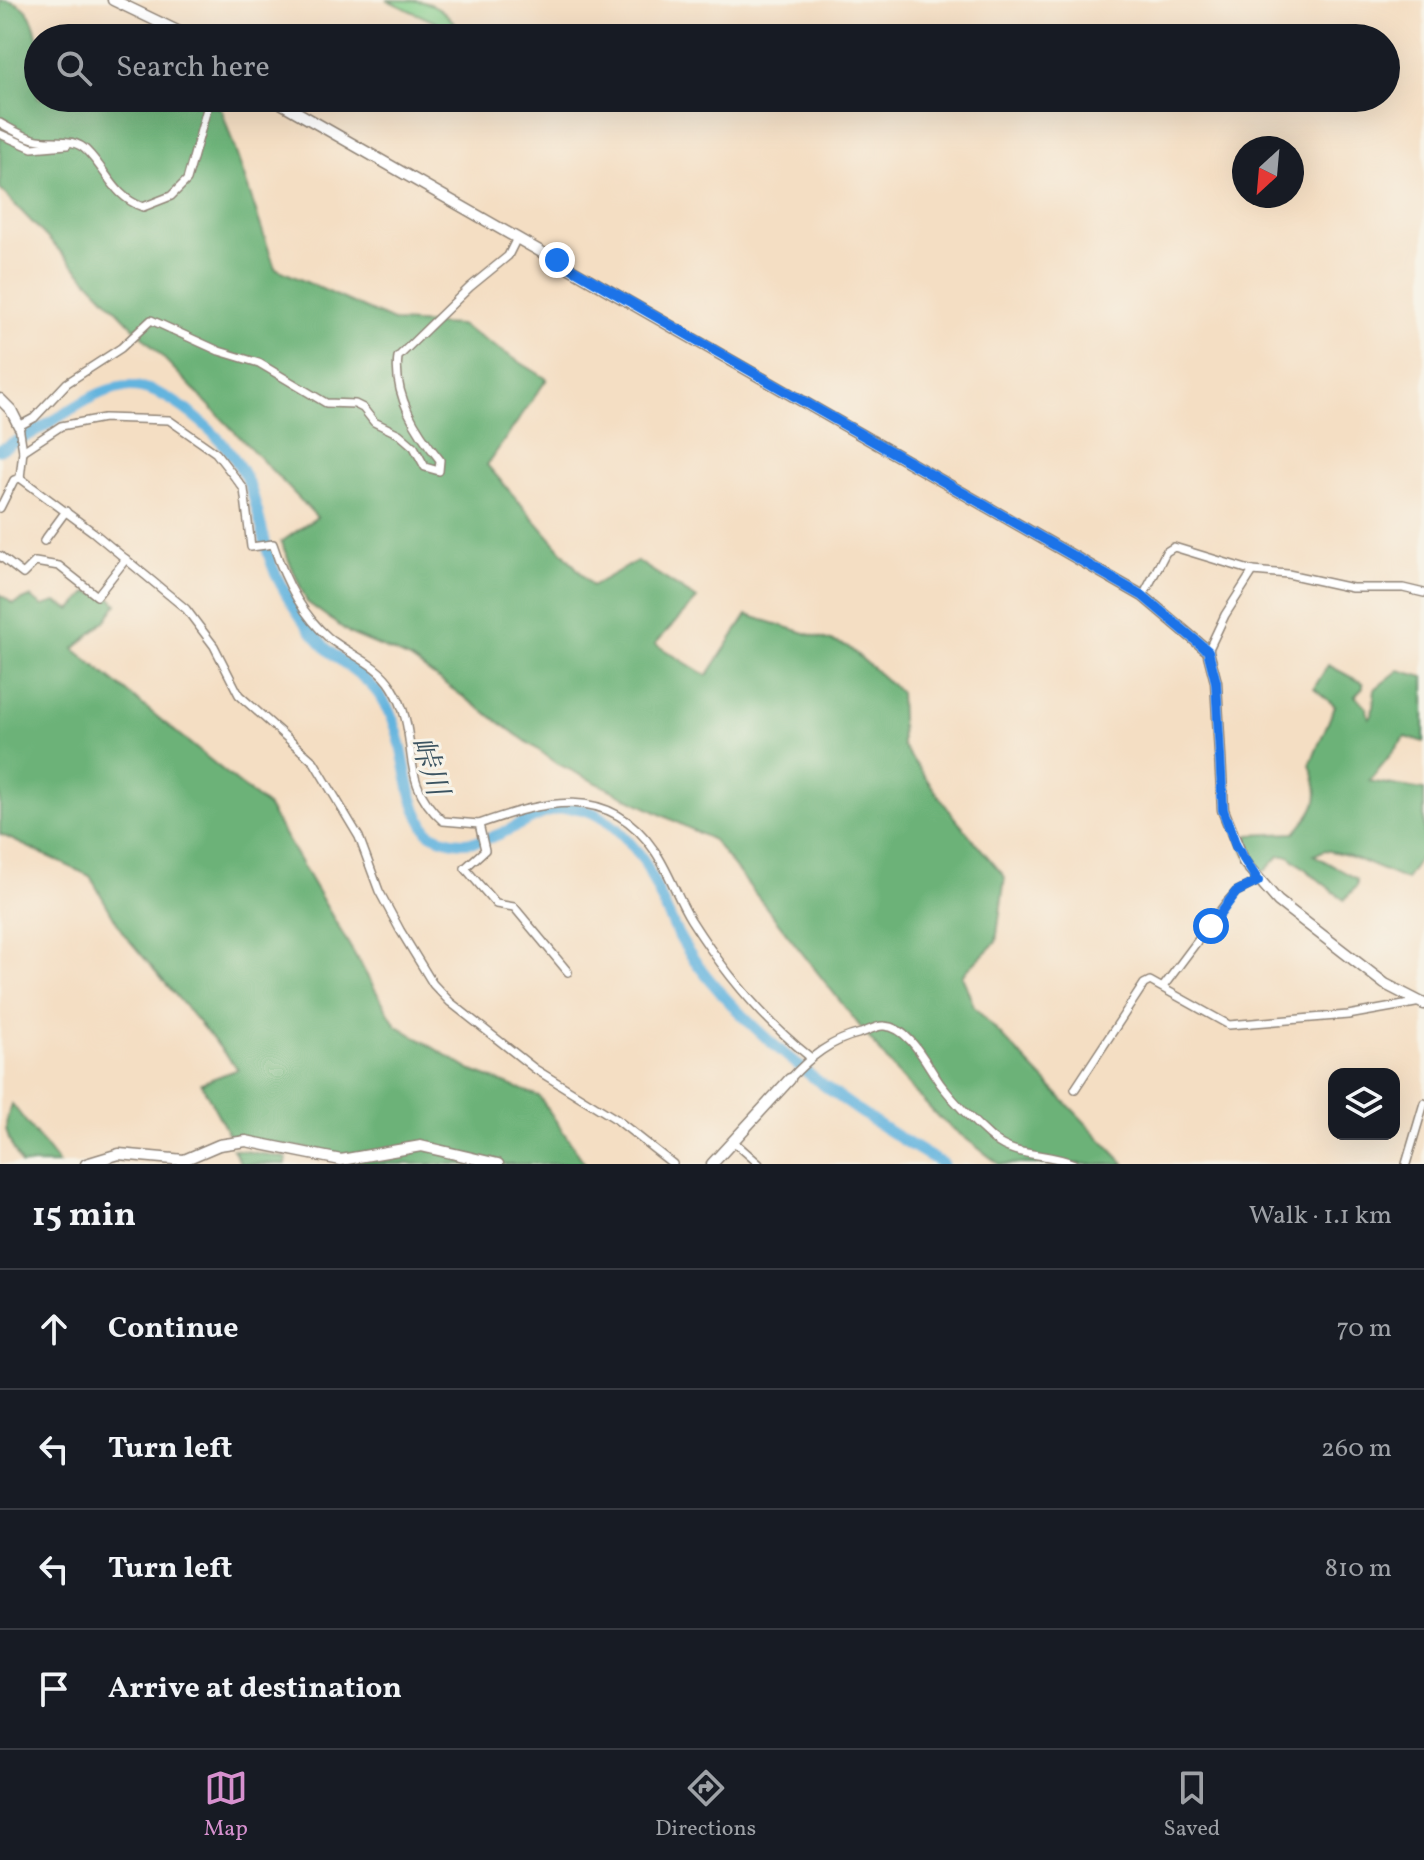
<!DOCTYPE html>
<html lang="en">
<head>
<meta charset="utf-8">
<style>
	:root { --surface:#171b24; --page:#242831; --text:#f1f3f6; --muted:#9ea1a6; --line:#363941; --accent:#d690ce }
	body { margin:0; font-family:Vollkorn,"Noto Serif JP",serif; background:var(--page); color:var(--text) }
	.controls { position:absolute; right:24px; bottom:24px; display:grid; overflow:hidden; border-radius:16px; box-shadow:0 8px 32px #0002 }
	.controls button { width:72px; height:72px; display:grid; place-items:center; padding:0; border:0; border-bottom:2px solid var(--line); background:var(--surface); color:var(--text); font:40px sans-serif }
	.compass { position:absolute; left:1232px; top:136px; width:72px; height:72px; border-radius:50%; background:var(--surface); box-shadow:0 8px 32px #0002; rotate:206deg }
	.stop { position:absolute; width:24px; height:24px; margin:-18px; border:6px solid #1a73e8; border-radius:50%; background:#fff }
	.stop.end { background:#1a73e8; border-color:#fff; box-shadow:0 2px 8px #0008 }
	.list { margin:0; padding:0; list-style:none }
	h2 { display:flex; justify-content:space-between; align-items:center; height:104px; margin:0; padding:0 32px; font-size:34px }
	h2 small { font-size:26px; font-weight:400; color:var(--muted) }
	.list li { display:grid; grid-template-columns:52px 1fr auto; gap:24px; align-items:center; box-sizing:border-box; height:120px; padding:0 32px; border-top:2px solid var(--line) }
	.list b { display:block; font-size:30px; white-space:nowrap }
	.list em { font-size:26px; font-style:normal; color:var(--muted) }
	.icon { flex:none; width:44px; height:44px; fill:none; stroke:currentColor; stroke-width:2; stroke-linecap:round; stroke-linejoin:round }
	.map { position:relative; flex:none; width:1424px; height:1164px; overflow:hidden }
	.search { position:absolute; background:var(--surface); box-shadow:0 8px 32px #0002; left:24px; right:24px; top:24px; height:88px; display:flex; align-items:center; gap:20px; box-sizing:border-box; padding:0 28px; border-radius:44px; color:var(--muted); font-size:30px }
	.sheet { height:584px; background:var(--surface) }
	nav { display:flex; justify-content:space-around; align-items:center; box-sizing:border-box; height:112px; border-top:2px solid var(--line); background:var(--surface); font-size:22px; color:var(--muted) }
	nav a { display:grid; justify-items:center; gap:4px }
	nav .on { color:var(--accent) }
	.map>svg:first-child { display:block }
	.green { fill:#86d08d; stroke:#587e5c; stroke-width:2 }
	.forest { fill:#6cb278; stroke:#4c6e52; stroke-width:2 }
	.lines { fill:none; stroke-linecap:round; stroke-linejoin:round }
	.river { stroke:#64b4de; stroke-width:11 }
	.street-casing { stroke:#908477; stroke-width:10 }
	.secondary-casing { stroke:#908477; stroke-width:13 }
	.street { stroke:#fff; stroke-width:7 }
	.secondary { stroke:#fff; stroke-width:10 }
	.route { stroke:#1a73e8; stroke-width:10 }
	.labels { text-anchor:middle; stroke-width:6; stroke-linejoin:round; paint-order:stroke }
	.water-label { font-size:30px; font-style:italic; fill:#3c5461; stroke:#f7f3e8 }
</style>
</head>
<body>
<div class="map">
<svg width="1424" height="1164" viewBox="0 0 1424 1164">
	<rect width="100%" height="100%" fill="#f7f3e8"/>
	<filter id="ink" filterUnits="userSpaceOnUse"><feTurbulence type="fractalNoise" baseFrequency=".0125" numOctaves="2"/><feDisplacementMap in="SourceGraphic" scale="16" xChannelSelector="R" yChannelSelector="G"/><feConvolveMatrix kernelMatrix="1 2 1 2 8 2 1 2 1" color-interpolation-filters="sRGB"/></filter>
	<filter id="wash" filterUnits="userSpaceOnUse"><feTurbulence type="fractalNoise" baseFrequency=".006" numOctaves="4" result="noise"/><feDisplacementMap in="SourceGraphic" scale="32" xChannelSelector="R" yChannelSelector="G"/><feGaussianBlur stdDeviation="1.8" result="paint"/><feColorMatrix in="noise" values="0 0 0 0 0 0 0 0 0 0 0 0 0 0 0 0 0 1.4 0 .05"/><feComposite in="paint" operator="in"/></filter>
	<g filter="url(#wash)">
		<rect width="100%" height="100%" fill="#f4dec3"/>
		<path class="green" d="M387 0C424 0 442 0 461 34Z"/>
		<g class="forest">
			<path d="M0 0C48 0 38 64 38 98H164L221 108 275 268 395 322 460 325 547 379 487 465 592 586 637 561 697 599 655 644 707 676 747 615 847 646 900 692 902 745 954 817 1005 877 996 942 962 975 974 1007 1125 1164H999L939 1118 896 1072 713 840 558 764 410 659 351 634 307 602 281 542 317 517 0 189Z"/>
			<path d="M88 592 111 598 117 604 106 620 74 649 268 807 396 1025 472 1071 539 1096 585 1164H351L342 1154 230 1137 201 1083 238 1069 123 933 90 876 0 834V594L13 604 30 597 43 606 56 602 71 610Z"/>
			<path d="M1328 665 1363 683V688L1355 696 1366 706 1369 718 1372 715 1375 689 1399 670 1424 677V742L1405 737 1369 781 1424 790V851L1406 880 1347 855 1325 850 1314 855 1357 879V886L1344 900 1289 856H1279L1266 870 1256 873 1243 850 1249 835 1295 833C1318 806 1323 798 1310 765L1335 706 1314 688Z"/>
			<path d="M12 1104 59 1164H21C8 1137 0 1131 12 1104Z"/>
			<path d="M233 1149 287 1158 286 1164H241Z"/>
		</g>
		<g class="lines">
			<path class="river" d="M0 450C14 442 29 436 43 427 102 391 128 363 194 416 218 435 238 459 250 487 263 522 264 557 284 590 294 608 308 629 322 644 345 669 368 673 387 707 409 746 401 795 429 833 514 879 555 735 644 861 659 891 671 927 690 954 748 1037 856 1114 943 1164"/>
		</g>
	</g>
	<g filter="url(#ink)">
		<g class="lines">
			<defs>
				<g id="street">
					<path d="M0 123C11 129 22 136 34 139 51 144 73 136 87 151 107 171 114 197 143 207L171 196 187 180 210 98"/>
					<path d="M0 134 32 148 67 145"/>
					<path d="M23 451 61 426 104 418 169 420 216 453 244 489 251 547 273 544C284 578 301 614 329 638 350 655 377 663 392 687 423 736 395 779 443 821L479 824 485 850 465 868 496 904 514 907 568 972"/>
					<path d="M20 478 93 532 186 609 214 646 239 695 314 762 359 837 379 891 400 930 433 984 450 1002 535 1069 616 1119 673 1164"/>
					<path d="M0 508 14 480 20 478 23 451 19 426 34 418 67 383 121 348 151 320 219 351 259 363 326 403 355 404 363 408 374 422 399 434 414 447 425 467 439 471 440 460C417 432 393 396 398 357L470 287 508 256 517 238"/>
					<path d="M44 541 66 511"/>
					<path d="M0 556 23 574 35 562 59 566 97 596 126 559"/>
					<path d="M1143 596 1166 552 1174 547 1253 571 1288 574 1352 588H1403L1424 593"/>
					<path d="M1208 651 1225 615 1253 571"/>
					<path d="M479 824C542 802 608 782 654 850 669 871 677 898 691 920 724 972 762 1019 810 1057"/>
					<path d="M1163 987 1226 903 1236 892 1258 881"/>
					<path d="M790 1079C810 1057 831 1040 861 1033 868 1031 877 1025 884 1026 911 1027 928 1068 942 1086 956 1104 976 1124 993 1139 1016 1158 1048 1152 1074 1164"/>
					<path d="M1075 1089 1144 984 1150 981 1229 1025 1348 1015 1421 1002"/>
					<path d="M733 1141 759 1164"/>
					<path d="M1406 1164 1424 1103"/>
				</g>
				<g id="secondary">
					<path d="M113 0 192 38"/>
					<path d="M272 98 1143 596 1208 651 1216 682 1223 810 1244 862 1278 901 1385 984 1424 1004"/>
					<path d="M0 399 11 410 19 426"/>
					<path d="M86 1164 119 1154 184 1160 219 1145 246 1141 341 1160 421 1146 498 1164"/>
					<path d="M712 1164 790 1079"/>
				</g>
			</defs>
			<use href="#street" class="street-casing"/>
			<use href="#secondary" class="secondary-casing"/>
			<use href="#street" class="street"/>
			<use href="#secondary" class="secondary"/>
		</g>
	</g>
	<g class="lines" filter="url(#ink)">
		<path class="route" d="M557 260 1143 596 1208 651 1216 682 1223 810 1236 846 1258 881 1236 892 1211 926"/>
	</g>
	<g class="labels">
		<g class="water-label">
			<text transform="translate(430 766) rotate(72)" y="10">峠川</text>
		</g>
	</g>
</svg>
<div class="controls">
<button><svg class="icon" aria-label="layers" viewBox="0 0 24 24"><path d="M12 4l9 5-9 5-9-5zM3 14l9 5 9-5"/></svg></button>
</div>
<svg class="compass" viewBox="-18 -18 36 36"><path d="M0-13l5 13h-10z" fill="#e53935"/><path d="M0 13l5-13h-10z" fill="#9ea1a6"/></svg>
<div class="stop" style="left:1211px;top:926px"></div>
<div class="stop end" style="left:557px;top:260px"></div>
<div class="search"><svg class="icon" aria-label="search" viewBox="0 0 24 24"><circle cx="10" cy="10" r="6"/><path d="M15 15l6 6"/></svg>Search here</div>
</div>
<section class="sheet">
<h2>15 min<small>Walk · 1.1 km</small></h2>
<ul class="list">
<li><svg class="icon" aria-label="ahead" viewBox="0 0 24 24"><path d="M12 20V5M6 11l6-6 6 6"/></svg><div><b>Continue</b></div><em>70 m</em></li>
<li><svg class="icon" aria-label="left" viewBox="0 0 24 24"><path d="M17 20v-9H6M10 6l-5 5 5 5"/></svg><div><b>Turn left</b></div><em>260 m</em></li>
<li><svg class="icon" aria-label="left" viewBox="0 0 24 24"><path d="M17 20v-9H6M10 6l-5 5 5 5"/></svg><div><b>Turn left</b></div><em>810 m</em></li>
<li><svg class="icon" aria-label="arrive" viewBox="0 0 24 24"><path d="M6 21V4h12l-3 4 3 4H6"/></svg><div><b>Arrive at destination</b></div></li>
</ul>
</section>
<nav>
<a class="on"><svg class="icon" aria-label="map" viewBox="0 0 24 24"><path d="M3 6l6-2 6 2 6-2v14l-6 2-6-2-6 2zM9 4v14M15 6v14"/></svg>Map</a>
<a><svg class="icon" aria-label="directions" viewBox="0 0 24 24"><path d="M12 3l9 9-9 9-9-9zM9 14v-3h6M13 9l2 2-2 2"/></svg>Directions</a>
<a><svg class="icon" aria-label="saved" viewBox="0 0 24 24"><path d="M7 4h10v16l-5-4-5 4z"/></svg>Saved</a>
</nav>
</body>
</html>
